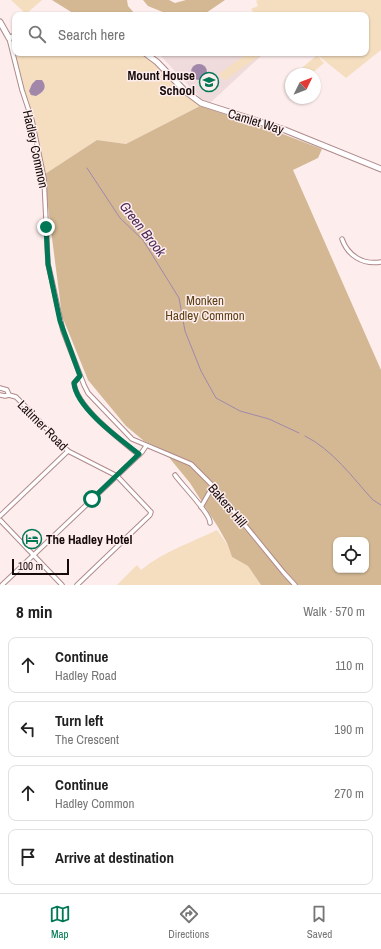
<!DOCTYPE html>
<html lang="en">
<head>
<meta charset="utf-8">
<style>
	:root { --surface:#fff; --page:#f6f6f6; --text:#222; --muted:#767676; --line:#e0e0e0; --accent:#007855 }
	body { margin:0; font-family:"Archivo Narrow",sans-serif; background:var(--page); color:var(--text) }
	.controls { position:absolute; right:12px; bottom:12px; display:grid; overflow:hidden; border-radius:8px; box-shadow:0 1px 3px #0004 }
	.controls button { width:36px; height:36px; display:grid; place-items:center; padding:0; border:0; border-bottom:1px solid var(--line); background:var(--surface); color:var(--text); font:20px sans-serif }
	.compass { position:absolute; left:285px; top:68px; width:36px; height:36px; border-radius:50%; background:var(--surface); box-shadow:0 1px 3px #0004; rotate:47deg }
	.scale { position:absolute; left:12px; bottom:10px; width:57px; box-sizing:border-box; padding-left:4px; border:2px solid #16090a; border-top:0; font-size:11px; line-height:14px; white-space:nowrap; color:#16090a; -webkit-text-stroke:3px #fdeded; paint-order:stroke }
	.stop { position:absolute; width:12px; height:12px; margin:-9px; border:3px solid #007855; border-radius:50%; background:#fff }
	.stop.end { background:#007855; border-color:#fff; box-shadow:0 1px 4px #0008 }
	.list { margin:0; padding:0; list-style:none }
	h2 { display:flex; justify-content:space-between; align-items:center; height:52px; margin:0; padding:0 16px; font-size:17px }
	h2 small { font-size:13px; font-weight:400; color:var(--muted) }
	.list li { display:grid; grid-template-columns:26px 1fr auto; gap:12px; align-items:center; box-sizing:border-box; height:56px; margin:0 8px 8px; padding:0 8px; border:1px solid var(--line); border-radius:8px }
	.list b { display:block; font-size:15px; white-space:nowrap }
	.list p { margin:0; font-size:13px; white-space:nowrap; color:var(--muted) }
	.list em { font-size:13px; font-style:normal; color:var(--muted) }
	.icon { flex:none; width:22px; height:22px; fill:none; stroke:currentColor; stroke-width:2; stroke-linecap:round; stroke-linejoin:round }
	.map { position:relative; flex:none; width:381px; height:585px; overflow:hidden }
	.search { position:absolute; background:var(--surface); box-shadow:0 1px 3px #0004; left:12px; right:12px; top:12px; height:44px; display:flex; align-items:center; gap:10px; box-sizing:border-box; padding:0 14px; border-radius:8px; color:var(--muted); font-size:15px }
	.sheet { height:308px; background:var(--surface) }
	nav { display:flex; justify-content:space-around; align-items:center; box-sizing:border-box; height:56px; border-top:1px solid var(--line); background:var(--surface); font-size:11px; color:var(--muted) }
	nav a { display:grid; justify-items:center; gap:2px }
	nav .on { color:var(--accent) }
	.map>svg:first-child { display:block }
	.built { fill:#f0dbdc }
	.green { fill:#f5debf }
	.forest { fill:#d3b893; fill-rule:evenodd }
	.water { fill:#a188ab }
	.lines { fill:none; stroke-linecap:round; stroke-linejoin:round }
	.stream { stroke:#a188ab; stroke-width:1 }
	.street-casing { stroke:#af8a8b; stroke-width:5.5 }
	.secondary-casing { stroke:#af8a8b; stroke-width:7 }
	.street { stroke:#fff; stroke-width:3.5 }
	.secondary { stroke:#fff; stroke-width:5 }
	.route { stroke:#007855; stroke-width:5 }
	.labels { text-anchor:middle; stroke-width:3; stroke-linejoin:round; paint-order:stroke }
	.poi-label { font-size:13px; font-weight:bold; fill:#16090a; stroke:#fdeded; text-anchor:end }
	.street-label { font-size:13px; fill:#16090a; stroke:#fdeded }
	.park-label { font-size:13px; fill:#5d4114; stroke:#fdeded }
	.water-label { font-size:14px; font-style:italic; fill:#4c2959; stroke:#fdeded }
</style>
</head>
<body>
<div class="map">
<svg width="381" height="585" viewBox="0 0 381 585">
	<rect width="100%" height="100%" fill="#fdeded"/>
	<path class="built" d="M158 53H259L261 56 210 103 203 101Z"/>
	<g class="green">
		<path d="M11 0H42L26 14Z"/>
		<path d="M258 0H381V50L346 78 315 53H366V15H255L251 9 258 6 256 1Z"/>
		<path d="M16 53H140L152 59 174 83 200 106 126 144 97 140 45 174 34 117 23 90Z"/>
		<path d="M248 53H257L259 56 224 81 219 74Z"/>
		<path d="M317 55 324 63 311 74H308L302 68Z"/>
		<path d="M217 530 227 544 232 557 248 566 261 585H117L137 565 141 570C163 552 192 542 217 530Z"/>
	</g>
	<g class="forest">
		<path d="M52 0H127L128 6 135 14 76 15Z"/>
		<path d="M143 0H169L175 3 186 0H225L203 15H170L148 6Z"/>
		<path d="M200 106 267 128 322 149 318 158 293 170 381 370V585H261L248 566 232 557 227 543 218 527 190 483 163 450 144 441 126 426 88 380 62 316 46 191 45 174 97 140 126 144ZM336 540H366V570H336Z"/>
	</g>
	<g class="water">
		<circle cx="199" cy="72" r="8"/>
		<path d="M36 80H42C48 88 43 92 36 96L31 95 29 91 32 84Z"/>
	</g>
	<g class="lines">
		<g class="stream">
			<path d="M87 168 120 218 143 240 179 298 185 331 201 371 216 398 240 411 269 419 299 433"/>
			<path d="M305 436C333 450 352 477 373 500L381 505"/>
		</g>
		<defs>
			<g id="street">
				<path d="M9 38 22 90 32 120 44 178 48 264 52 281 63 331 84 385 88 393 132 439 191 464 213 486 284 573 295 585"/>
				<path d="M342 239C348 256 363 265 381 262"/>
				<path d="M80 376 74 383C77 408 121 440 139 455"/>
				<path d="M0 388 7 390 9 395 16 397 22 403 68 451 117 476 151 512 150 515 77 585"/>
				<path d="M0 395 5 396 9 395"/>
				<path d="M175 475C181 484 211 514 210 523"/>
				<path d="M201 507 213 486"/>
				<path d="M0 516 68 451"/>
				<path d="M0 520 62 585"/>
				<path d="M2 585 142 452 146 446"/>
			</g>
			<g id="secondary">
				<path d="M0 22 9 38 15 36"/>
				<path d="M145 53 157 62 185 91 201 103 285 130 381 169"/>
			</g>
		</defs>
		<use href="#street" class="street-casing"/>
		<use href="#secondary" class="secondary-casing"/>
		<use href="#street" class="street"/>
		<use href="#secondary" class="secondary"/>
	</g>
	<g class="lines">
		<path class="route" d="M46 227 48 264 60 321 80 376 74 383C76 408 121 440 139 454L92 499"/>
	</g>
	<defs>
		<symbol id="school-ring" viewBox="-11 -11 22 22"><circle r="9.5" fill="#fdeded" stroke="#007855" stroke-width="1.5"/><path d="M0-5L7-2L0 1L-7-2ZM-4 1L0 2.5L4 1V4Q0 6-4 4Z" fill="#007855"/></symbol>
		<symbol id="hotel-ring" viewBox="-11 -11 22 22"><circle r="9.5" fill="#fdeded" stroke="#007855" stroke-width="1.5"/><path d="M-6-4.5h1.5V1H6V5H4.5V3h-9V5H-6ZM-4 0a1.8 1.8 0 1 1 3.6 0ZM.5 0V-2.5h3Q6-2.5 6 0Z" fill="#007855"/></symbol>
	</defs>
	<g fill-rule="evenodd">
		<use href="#school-ring" x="198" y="71" width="22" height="22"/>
		<use href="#hotel-ring" x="21" y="528" width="22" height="22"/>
	</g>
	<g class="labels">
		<g class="poi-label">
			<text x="195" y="80">Mount House<tspan x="195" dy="15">School</tspan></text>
			<text x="46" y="544" text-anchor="start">The Hadley Hotel</text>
		</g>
		<g class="street-label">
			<text transform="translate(256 121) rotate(17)" y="5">Camlet Way</text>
			<text transform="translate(36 149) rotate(78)" y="5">Hadley Common</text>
			<text transform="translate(43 425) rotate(45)" y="5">Latimer Road</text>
			<text transform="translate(228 505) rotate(50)" y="5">Bakers Hill</text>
		</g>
		<g class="park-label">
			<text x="205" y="305">Monken<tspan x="205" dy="15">Hadley Common</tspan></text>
		</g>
		<g class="water-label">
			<text transform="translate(143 229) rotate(52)" y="5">Green Brook</text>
		</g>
	</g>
</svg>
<div class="controls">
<button><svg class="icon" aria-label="locate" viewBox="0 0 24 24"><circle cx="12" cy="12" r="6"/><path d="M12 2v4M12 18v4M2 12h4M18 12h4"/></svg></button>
</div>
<svg class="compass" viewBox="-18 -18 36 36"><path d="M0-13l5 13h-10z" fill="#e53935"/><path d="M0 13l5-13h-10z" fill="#767676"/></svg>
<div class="scale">100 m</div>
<div class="stop" style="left:92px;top:499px"></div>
<div class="stop end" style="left:46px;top:227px"></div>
<div class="search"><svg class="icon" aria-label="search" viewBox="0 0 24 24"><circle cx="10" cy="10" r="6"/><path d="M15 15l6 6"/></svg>Search here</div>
</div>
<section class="sheet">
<h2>8 min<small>Walk · 570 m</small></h2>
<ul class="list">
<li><svg class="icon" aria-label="ahead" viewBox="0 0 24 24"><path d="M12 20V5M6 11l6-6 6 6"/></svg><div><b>Continue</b><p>Hadley Road</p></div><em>110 m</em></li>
<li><svg class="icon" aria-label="left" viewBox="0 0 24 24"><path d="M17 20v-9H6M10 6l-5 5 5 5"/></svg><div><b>Turn left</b><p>The Crescent</p></div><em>190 m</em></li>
<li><svg class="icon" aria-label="ahead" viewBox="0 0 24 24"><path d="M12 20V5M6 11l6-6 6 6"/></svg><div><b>Continue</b><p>Hadley Common</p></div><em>270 m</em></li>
<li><svg class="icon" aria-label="arrive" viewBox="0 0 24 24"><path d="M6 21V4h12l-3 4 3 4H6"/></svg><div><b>Arrive at destination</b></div></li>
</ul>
</section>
<nav>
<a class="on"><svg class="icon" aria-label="map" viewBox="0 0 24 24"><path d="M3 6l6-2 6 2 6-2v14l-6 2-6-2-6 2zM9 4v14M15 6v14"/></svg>Map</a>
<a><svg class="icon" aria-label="directions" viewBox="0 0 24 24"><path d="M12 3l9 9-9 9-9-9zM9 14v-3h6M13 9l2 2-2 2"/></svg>Directions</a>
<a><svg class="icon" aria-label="saved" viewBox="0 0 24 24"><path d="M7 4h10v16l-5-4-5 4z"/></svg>Saved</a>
</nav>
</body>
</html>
